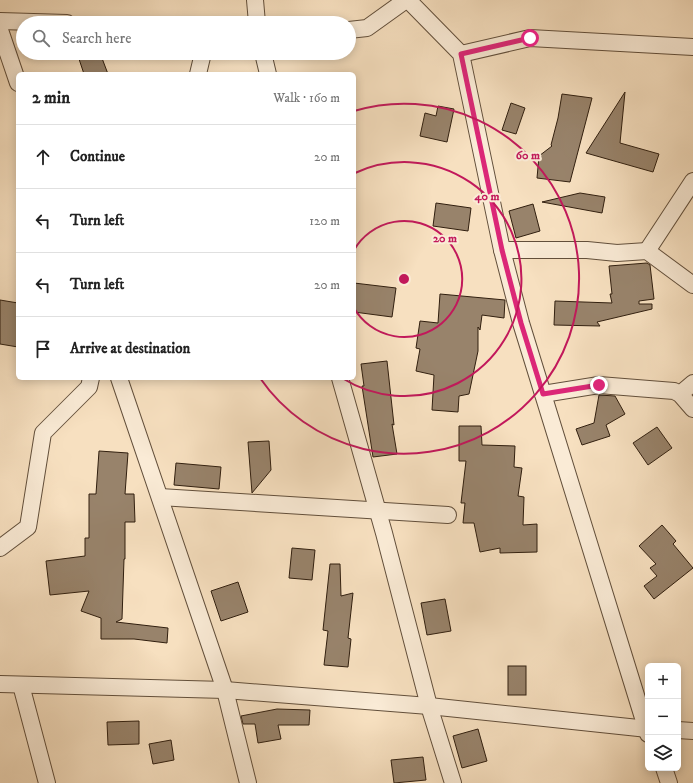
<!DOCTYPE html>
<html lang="en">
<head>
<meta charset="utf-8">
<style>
	:root { --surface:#fff; --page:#f6f6f6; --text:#222; --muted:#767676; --line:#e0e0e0 }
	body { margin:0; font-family:"IM FELL DW Pica",serif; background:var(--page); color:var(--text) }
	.controls { position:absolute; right:12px; bottom:12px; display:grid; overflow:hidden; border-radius:6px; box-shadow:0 2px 10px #0003 }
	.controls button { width:36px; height:36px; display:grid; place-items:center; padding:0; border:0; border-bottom:1px solid var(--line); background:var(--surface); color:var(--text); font:20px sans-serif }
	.stop { position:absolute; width:12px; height:12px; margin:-9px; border:3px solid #db2777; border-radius:50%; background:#fff }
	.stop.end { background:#db2777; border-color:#fff; box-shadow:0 1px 4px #0008 }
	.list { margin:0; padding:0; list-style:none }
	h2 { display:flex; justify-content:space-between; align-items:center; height:52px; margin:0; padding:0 16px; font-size:17px }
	h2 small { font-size:13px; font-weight:400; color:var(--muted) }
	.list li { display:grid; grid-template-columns:26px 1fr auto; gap:12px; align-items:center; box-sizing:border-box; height:64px; padding:0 16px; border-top:1px solid var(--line) }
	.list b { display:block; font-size:15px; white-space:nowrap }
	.list em { font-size:13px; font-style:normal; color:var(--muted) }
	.icon { flex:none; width:22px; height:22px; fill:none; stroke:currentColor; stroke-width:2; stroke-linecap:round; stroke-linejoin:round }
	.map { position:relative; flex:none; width:693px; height:783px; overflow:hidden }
	.search { position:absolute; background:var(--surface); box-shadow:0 2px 10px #0003; left:16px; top:16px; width:340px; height:44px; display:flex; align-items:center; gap:10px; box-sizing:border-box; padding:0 14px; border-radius:22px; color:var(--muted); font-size:15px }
	.panel { position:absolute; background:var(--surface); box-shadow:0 2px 10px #0003; left:16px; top:72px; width:340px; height:308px; border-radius:6px }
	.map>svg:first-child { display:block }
	.building { fill:#98836b; stroke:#311f0f }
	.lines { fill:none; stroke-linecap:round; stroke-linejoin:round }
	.minor-casing { stroke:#624f3b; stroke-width:18 }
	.minor { stroke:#faebd6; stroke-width:16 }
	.route { stroke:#db2777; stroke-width:5 }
	.ring { fill:none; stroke:#c2185b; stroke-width:2 }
	.centre { fill:#c2185b; stroke:#faebd6; stroke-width:2 }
	.ring-label { font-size:12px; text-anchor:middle; font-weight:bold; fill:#c2185b; stroke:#faebd6; stroke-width:4; stroke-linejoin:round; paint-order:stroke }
</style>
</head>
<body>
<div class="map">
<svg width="693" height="783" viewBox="0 0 693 783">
	<rect width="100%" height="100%" fill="#f7e0c0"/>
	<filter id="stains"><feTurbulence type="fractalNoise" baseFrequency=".005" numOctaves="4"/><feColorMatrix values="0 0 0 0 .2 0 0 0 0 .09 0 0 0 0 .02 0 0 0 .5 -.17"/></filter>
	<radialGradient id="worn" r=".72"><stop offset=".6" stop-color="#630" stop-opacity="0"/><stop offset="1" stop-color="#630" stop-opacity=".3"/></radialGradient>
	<g class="building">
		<path d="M93 53H100L108 74H84L79 59Z"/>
		<path d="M625 92 620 143 659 154 653 172 586 153Z"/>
		<path d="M562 94 592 98 570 182 537 178 539 156 552 146 551 145 558 118Z"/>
		<path d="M511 103 525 108 516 134 502 130Z"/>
		<path d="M438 106 454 109 447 142 420 136 425 113 436 116Z"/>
		<path d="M580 193 605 197 602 213 542 202Z"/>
		<path d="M436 203 471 208 468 231 433 226Z"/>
		<path d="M533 204 540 231 516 238 509 211Z"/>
		<path d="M647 263 650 265 654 299 639 301V304H652V309L597 322 600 326 554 325 555 301 612 303 610 294H612L609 266Z"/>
		<path d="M354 283 396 288 392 317 354 312Z"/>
		<path d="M440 294 505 300 504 318 482 315 480 330 478 327V351L469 394 459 396 458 412 432 410 434 375 416 371 420 349 416 348 420 321 438 323Z"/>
		<path d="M0 300 18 303V347L0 344Z"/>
		<path d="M387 361 394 425 392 424 397 454 373 457 362 386H364L361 364Z"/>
		<path d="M599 395 615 396 625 414 606 425 610 436 582 445 576 429 594 423Z"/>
		<path d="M459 426H481L482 445 515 446 514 467 522 468 518 496 524 497 523 525 537 524V552L500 553V548L480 552 474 523H463L465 503H461L466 461H459Z"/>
		<path d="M657 427 672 448 648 465 633 443Z"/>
		<path d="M269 441 271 470 252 493 248 442Z"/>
		<path d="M99 451 128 453 125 494H134L135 522H125V559H124L122 619 116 622 168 628 167 643 134 639H101V618L81 611 89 591 50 595 46 561 85 556V538H89V494H96Z"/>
		<path d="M176 463 221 467 219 489 174 485Z"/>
		<path d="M662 525 676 541 673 544 693 568 654 599 644 586 657 576 650 568 656 564 639 546Z"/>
		<path d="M292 548 315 550 312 580 289 578Z"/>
		<path d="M330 564H340L341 596 353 593 348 638 351 639 348 667 324 665 328 631 323 630Z"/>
		<path d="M238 582 248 612 221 621 211 591Z"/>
		<path d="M445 599 451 631 427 635 421 603Z"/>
		<rect x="508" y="666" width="18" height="29"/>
		<path d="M277 709 310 710 309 725H278L281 739 258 743 255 724H243L241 716Z"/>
		<path d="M139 721V744L108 745 107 722Z"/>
		<path d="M478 729 487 761 462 768 453 736Z"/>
		<path d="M171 740 174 760 153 764 149 744Z"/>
		<path d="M423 757 426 780 394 783 391 760Z"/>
	</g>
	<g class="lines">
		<defs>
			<g id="minor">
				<path d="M255 0 257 23"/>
				<path d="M408 0 461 54 502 250 521 323 648 734"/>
				<path d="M0 21 67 23"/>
				<path d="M0 30 18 83"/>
				<path d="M349 30 367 28 406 0"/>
				<path d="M263 53 268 74"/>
				<path d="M461 54 530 38 693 47"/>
				<path d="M198 74 203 53"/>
				<path d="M502 250H587L617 253 647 251 693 285"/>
				<path d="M647 251 693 181"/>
				<path d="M119 378 225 690 248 783"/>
				<path d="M340 378 384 533 429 706 453 783"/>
				<path d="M543 394 599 385 674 391 680 394 693 409"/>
				<path d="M680 394 693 383"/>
				<path d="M160 497 448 515"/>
				<path d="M0 548 28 527 43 433 89 387 91 378"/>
				<path d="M0 684 225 690 429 706 648 729"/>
				<path d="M21 685 47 783"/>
				<path d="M678 730 693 731"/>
				<path d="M664 768 669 783"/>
			</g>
		</defs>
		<use href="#minor" class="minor-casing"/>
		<use href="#minor" class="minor"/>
	</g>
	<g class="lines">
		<path class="route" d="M530 38 461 54 502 250 521 323 543 394 599 385"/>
	</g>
	<g class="ring">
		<path d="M354 250A58 58 0 1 1 354 308"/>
		<path d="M355 173A117 117 0 1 1 342 378"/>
		<path d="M354 111A175 175 0 1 1 260 378"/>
	</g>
	<circle cx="404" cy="279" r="6" class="centre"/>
	<g class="ring-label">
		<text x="528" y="159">60 m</text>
		<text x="487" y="200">40 m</text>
		<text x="445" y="242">20 m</text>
	</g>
	<rect width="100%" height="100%" filter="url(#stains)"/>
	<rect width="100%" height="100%" fill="url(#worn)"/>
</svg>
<div class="controls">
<button>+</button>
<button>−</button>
<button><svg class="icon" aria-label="layers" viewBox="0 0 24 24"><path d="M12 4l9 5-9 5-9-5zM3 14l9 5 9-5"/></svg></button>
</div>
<div class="stop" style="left:530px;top:38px"></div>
<div class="stop end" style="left:599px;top:385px"></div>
<div class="search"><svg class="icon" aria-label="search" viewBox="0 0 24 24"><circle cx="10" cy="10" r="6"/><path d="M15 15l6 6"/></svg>Search here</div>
<section class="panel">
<h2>2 min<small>Walk · 160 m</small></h2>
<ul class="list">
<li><svg class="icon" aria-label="ahead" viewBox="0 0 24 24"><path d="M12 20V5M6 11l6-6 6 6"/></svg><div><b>Continue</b></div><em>20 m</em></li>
<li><svg class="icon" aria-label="left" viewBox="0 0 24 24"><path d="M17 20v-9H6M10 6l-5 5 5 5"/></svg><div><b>Turn left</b></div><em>120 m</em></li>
<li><svg class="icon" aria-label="left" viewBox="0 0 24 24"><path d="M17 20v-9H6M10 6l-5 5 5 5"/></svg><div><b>Turn left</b></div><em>20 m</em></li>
<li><svg class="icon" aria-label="arrive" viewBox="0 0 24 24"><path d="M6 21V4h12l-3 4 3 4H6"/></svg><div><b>Arrive at destination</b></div></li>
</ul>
</section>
</div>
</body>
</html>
